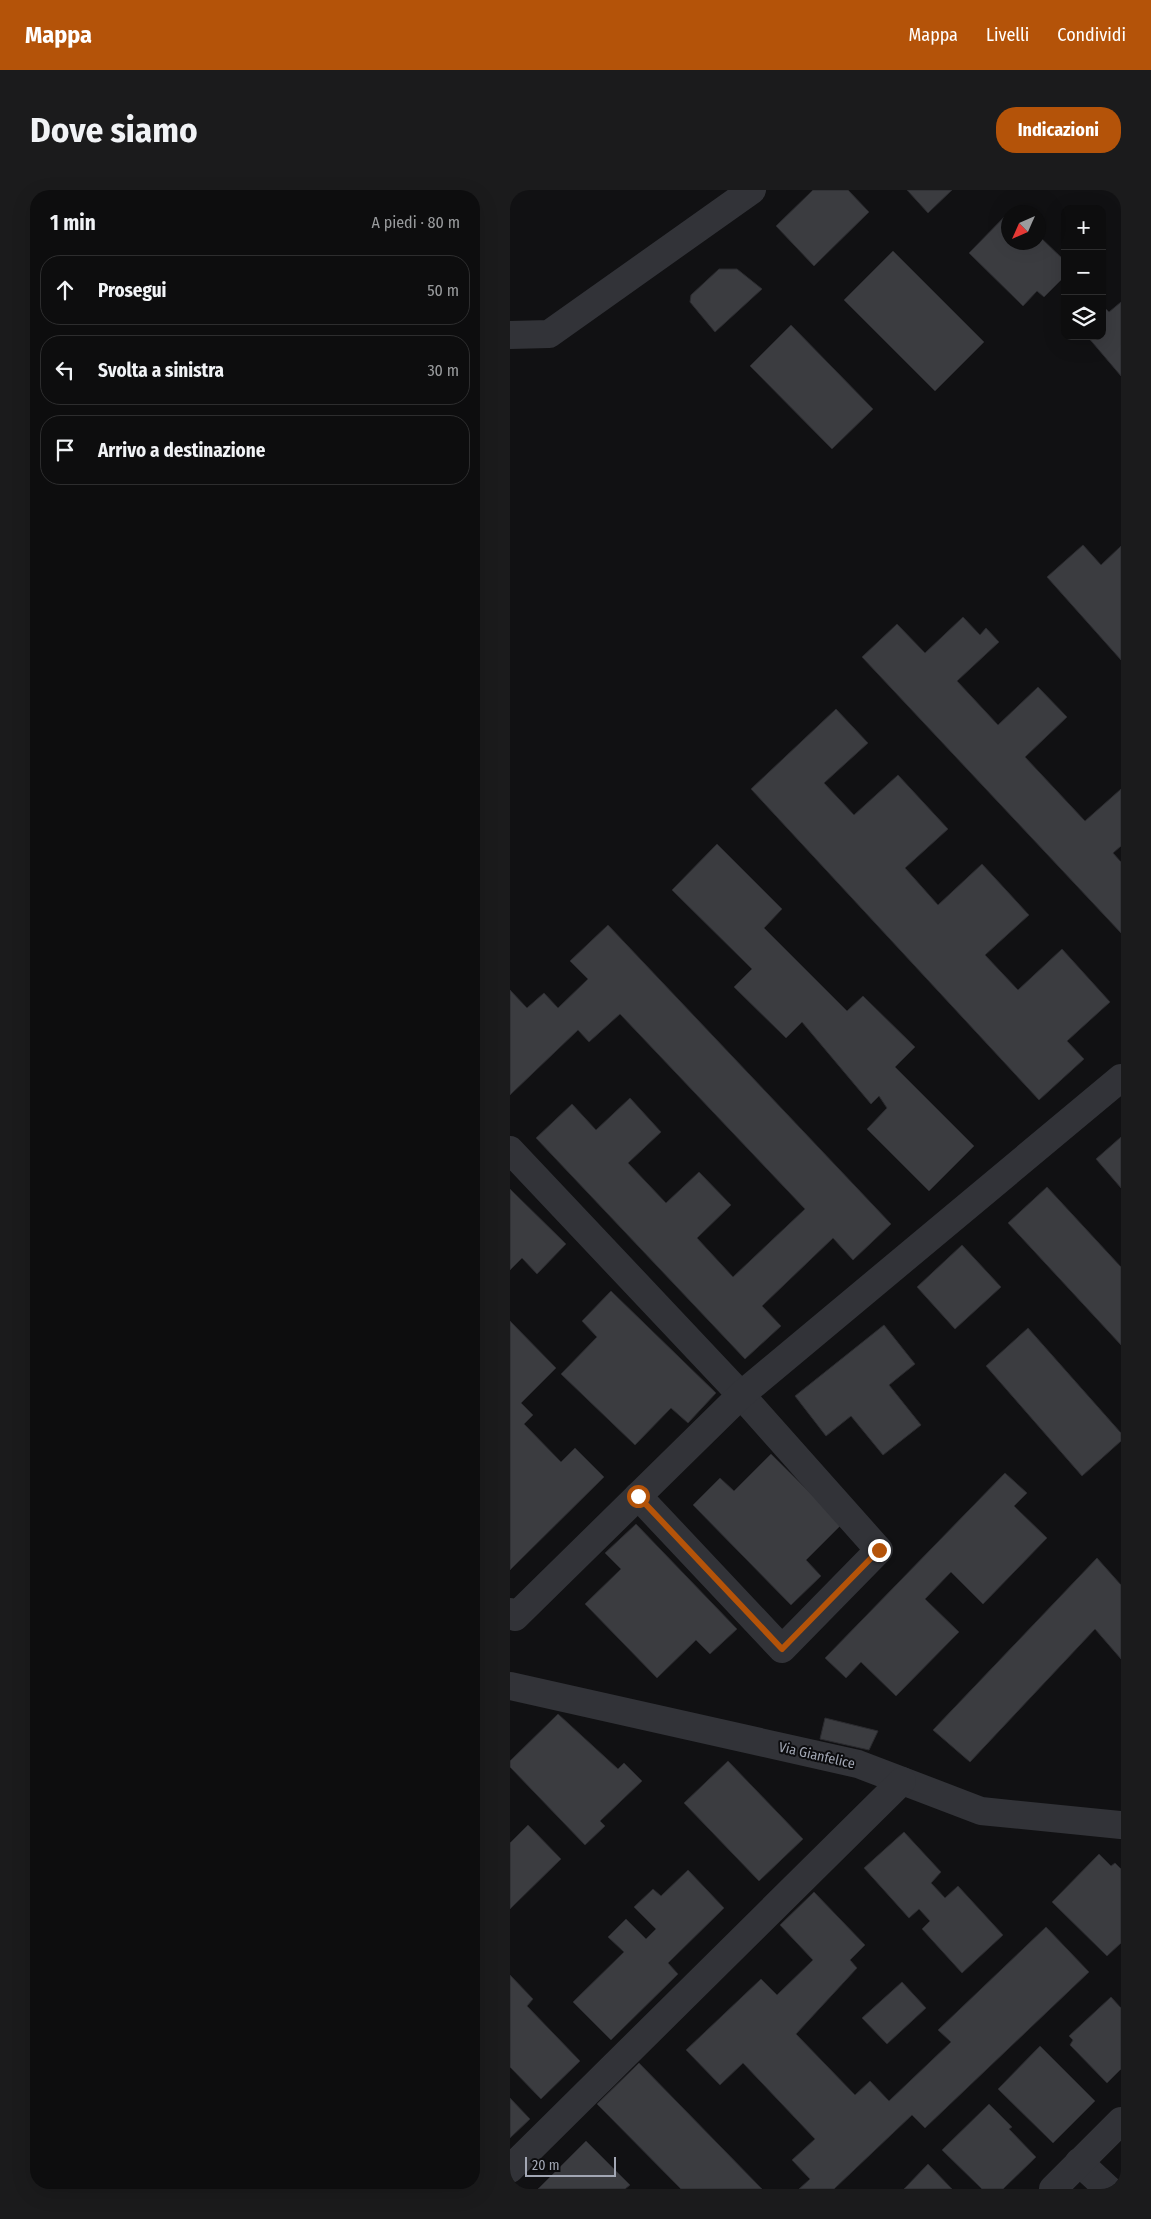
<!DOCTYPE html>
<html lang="it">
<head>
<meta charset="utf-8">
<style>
	:root { --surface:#0d0d0e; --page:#1b1b1c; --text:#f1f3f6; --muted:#9a9c9e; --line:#2d2d2e; --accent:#b45309 }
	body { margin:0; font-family:"Fira Sans Condensed",sans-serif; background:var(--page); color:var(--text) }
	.controls { position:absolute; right:15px; top:15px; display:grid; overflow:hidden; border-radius:10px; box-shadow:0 5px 20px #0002 }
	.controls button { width:45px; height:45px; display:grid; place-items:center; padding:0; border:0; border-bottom:1px solid var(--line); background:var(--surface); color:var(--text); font:25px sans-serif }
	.compass { position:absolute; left:491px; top:15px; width:45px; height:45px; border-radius:50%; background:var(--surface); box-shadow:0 5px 20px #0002; rotate:225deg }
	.scale { position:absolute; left:15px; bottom:12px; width:91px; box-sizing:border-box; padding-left:5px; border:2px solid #a2a7b4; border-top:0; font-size:14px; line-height:18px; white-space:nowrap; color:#a2a7b4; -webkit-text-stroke:4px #0c0c0e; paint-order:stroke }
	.stop { position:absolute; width:15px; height:15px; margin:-11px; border:4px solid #b45309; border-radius:50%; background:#fff }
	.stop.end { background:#b45309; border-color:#fff; box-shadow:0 1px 5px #0008 }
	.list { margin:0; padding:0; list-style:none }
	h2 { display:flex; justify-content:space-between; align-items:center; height:65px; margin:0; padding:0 20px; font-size:21px }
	h2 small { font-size:16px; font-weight:400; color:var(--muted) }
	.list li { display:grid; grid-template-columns:32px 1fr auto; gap:15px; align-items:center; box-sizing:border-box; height:70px; margin:0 10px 10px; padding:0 10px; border:1px solid var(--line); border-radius:20px }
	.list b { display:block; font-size:19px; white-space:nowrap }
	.list em { font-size:16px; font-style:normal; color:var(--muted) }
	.icon { flex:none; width:28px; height:28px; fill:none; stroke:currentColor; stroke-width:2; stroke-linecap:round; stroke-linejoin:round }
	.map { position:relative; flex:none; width:611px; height:1999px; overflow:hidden; border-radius:20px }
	header { display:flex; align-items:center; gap:30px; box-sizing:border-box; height:70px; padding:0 25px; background:var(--accent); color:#fff }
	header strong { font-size:24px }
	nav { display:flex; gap:28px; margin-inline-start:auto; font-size:18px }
	.intro { display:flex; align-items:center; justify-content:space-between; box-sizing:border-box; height:120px; padding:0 30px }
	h1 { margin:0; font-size:35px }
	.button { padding:12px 22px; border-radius:20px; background:var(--accent); color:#fff; font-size:18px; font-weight:700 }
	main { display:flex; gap:30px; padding:0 30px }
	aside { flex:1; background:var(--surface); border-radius:20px; box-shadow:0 5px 20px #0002 }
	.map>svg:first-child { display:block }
	.building { fill:#3b3c40; stroke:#2b2b2f }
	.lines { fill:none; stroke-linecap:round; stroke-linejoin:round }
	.minor { stroke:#323338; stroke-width:28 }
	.route { stroke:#b45309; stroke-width:6 }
	.labels { text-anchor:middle; stroke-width:4; stroke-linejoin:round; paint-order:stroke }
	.street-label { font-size:14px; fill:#a2a7b4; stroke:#0c0c0e }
</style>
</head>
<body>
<header>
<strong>Mappa</strong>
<nav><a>Mappa</a><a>Livelli</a><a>Condividi</a></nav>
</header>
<div class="intro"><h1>Dove siamo</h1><a class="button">Indicazioni</a></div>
<main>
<aside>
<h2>1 min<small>A piedi · 80 m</small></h2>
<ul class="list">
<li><svg class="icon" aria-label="ahead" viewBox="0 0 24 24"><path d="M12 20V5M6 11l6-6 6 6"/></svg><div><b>Prosegui</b></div><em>50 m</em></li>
<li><svg class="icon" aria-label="left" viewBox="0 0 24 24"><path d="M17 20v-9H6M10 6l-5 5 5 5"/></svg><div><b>Svolta a sinistra</b></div><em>30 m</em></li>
<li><svg class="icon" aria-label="arrive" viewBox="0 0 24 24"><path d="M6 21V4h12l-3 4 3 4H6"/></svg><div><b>Arrivo a destinazione</b></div></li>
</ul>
</aside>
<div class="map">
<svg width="611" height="1999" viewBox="0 0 611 1999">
	<rect width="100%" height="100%" fill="#111113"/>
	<g class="building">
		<path d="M303 0H338L359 22 304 76 266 36Z"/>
		<path d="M397 0H442L418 23Z"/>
		<path d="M502 19 506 22H498V52H528V45L555 71V86L534 107 527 101 513 116 459 63Z"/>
		<path d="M383 61 474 152 425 201 334 110Z"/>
		<path d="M209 79H227L252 99 205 142 180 112 181 105Z"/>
		<path d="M611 112V186L577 146H592V115L599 122Z"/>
		<path d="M281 135 363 219 322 259 240 176Z"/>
		<path d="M573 355 591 375 611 356V470L537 387Z"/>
		<path d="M453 427 470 445 476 438 489 452 447 491 488 535 528 497 557 527 515 567 575 631 611 599V656L603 663 611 672V743L352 467 387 434 415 463Z"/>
		<path d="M326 519 358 553 314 593 344 625 388 585 438 639 395 678 428 715 472 674 519 725 475 765 508 800 552 759 600 812 557 851 574 869 529 910 241 599Z"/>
		<path d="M207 654 272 719 254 738 337 821 353 806 405 857 385 877 464 956 419 1001 357 939 377 918 369 906 361 914 292 832 276 848 224 797 242 779 162 700Z"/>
		<path d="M98 735 381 1034 343 1070 323 1048 252 1116 271 1136 235 1169 26 948 62 914 86 940 120 908 151 942 118 973 156 1013 189 982 221 1015 187 1048 223 1087 295 1019 110 824 79 852 68 840 0 905V800L17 818 34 803 48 818 78 789 60 771Z"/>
		<path d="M611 947V998L586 969Z"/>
		<path d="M537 997 611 1077V1155L498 1033Z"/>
		<path d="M0 999 56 1054 27 1084 12 1068 0 1080Z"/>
		<path d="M452 1055 491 1097 445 1139 407 1097Z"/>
		<path d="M101 1101 206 1203 178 1233 161 1218 125 1255 51 1184 87 1147 72 1131Z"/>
		<path d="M0 1131 46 1178 11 1213 23 1225 14 1234 51 1272 65 1258 94 1287 0 1380Z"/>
		<path d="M374 1135 405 1174 379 1195 411 1235 373 1265 341 1226 316 1246 285 1206Z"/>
		<path d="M518 1138 611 1243V1251L572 1286 476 1176Z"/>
		<path d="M261 1264 332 1334 296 1370 311 1386 281 1415 183 1315 210 1288 224 1301Z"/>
		<path d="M495 1283 517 1303 504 1316 537 1348 473 1414 441 1382 415 1409 449 1442 386 1506 351 1472 336 1488 315 1468Z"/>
		<path d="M126 1334 227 1439 200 1464 186 1450 147 1488 75 1414 111 1379 95 1363Z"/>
		<path d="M587 1368 611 1395V1469L585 1439 460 1572 423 1540Z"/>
		<path d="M48 1524 108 1579 114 1573 132 1591 90 1631 95 1636 75 1655 0 1577V1571Z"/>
		<path d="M315 1528 368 1541 359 1560 310 1549Z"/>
		<path d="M218 1571 293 1649 249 1691 174 1613Z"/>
		<path d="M18 1635 51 1669 0 1719V1653Z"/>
		<path d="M394 1642 431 1682 421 1693 435 1708 448 1696 493 1745 452 1783 412 1739 420 1731 409 1719 399 1728 354 1678Z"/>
		<path d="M589 1664 601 1676 605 1673 611 1679V1753L597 1766 542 1712Z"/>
		<path d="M178 1680 214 1718 158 1773 168 1784 101 1850 63 1812 114 1762 98 1747 116 1729 136 1749 146 1739 124 1717 143 1699 151 1706Z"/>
		<path d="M304 1702 355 1755 340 1770 347 1778 286 1844 345 1905 360 1891 379 1911 441 1852 428 1840 536 1737 579 1782 415 1938 402 1925 324 1999H289L300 1989 282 1970 305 1949 233 1873 210 1895 176 1860 251 1789 267 1805 303 1770 270 1735Z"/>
		<path d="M0 1785 23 1809 17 1816 70 1871 31 1909 0 1877Z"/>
		<path d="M392 1792 416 1818 377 1854 352 1828Z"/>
		<path d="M601 1807 611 1818V1879L597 1893 560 1855 563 1850 559 1846Z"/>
		<path d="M530 1856 585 1911 543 1953 488 1899Z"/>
		<path d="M129 1873 252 1999H171L87 1914Z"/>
		<path d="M0 1908 20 1929 0 1948Z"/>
		<path d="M479 1914 502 1937 499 1939 526 1967 493 1999H472L432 1960Z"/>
		<path d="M76 1951 120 1995 115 1999H28Z"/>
		<path d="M418 1974 442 1999H394Z"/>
	</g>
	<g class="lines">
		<g class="minor">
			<path d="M0 145 39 144 242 0"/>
			<path d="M0 960 231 1205 369 1360 272 1459 128 1306"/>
			<path d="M0 1422 5 1427 231 1205 611 888"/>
			<path d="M0 1496 348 1574 471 1621 611 1635"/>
			<path d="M569 1972 598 1999"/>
			<path d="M0 1979 392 1591"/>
			<path d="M543 1999 611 1931"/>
		</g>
	</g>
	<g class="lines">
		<path class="route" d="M128 1306 272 1459 369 1360"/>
	</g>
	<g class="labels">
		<g class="street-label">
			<text transform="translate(307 1565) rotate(13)" y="5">Via Gianfelice</text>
		</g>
	</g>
</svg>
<div class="controls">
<button>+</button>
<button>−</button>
<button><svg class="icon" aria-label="layers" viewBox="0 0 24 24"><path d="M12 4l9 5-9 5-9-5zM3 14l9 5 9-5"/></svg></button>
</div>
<svg class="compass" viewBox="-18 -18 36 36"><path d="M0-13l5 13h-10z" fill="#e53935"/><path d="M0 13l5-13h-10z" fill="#9a9c9e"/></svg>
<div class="scale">20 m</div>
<div class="stop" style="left:128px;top:1306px"></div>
<div class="stop end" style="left:369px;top:1360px"></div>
</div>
</main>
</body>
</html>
